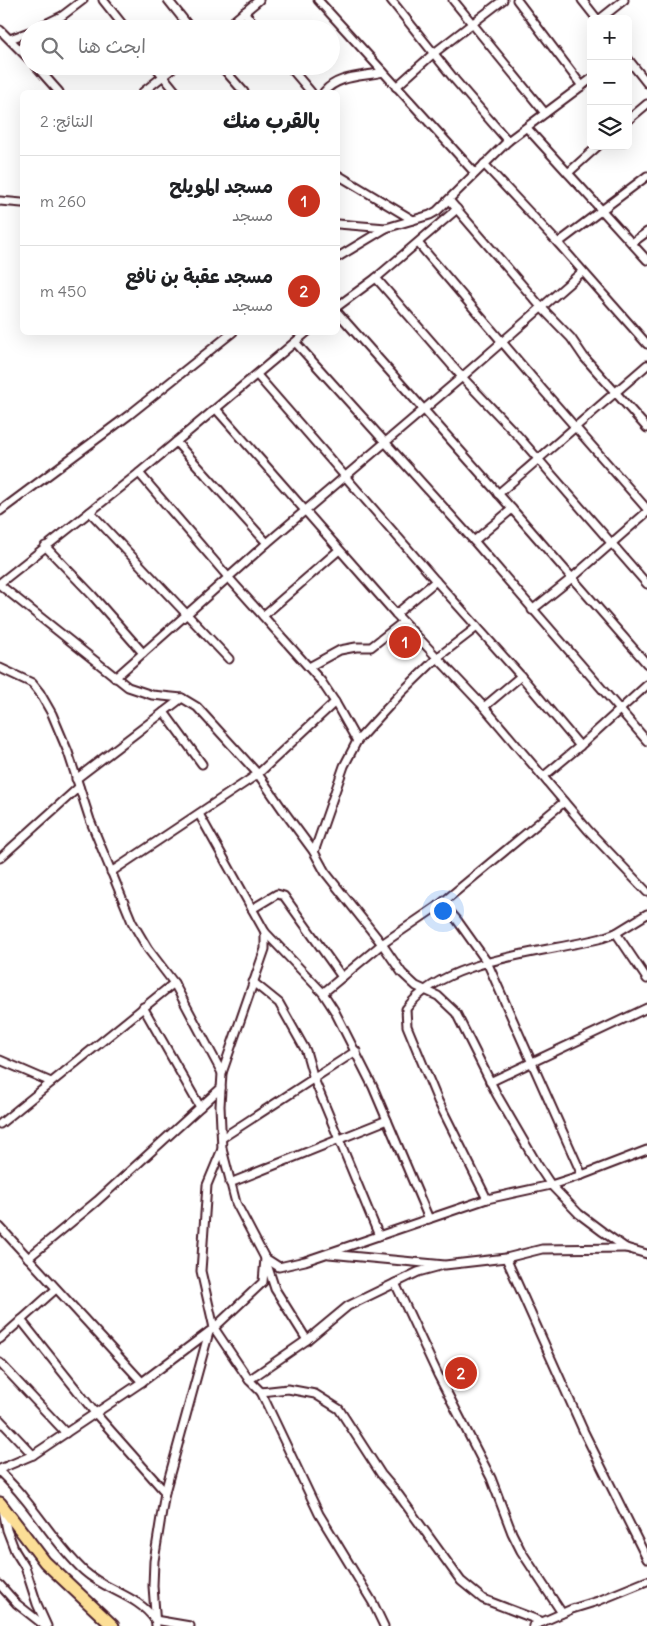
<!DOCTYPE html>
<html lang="ar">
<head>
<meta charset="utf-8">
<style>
	:root { --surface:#fff; --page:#f2f2f2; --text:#202124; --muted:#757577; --line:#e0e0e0; --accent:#c8321e }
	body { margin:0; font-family:Delius,"Playpen Sans Arabic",sans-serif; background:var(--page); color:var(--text); direction:rtl }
	.controls { position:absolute; right:15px; top:15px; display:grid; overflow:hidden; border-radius:8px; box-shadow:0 5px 20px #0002 }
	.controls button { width:45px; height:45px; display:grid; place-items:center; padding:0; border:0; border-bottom:1px solid var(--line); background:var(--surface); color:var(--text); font:25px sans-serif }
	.you { position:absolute; left:442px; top:910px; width:18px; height:18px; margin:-12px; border:4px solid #fff; border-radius:50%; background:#1a73e8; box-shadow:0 0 0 8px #1a73e833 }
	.badge { display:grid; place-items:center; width:32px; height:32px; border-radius:50%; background:var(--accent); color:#fff; font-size:16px; font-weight:700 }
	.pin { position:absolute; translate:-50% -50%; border:2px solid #fff; box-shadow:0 1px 5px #0006 }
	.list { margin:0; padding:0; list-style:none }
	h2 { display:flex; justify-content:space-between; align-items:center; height:65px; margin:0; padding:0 20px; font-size:21px }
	h2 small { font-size:16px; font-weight:400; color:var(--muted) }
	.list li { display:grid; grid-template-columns:32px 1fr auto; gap:15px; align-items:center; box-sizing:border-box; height:90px; padding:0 20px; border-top:1px solid var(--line) }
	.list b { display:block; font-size:19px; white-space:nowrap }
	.list p { margin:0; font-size:16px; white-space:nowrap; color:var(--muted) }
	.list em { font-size:16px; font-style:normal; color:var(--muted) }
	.icon { flex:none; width:28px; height:28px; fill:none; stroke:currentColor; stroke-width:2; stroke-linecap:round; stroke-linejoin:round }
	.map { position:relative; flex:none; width:647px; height:1626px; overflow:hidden; direction:ltr }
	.search { position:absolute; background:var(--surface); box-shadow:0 5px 20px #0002; left:20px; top:20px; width:320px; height:55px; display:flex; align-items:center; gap:12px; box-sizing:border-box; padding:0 18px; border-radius:28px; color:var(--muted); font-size:19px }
	.panel { position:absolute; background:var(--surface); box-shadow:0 5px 20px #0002; left:20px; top:90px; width:320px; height:245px; border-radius:8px; direction:rtl }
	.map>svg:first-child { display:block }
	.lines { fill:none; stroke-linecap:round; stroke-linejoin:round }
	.street-casing { stroke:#4a1f2b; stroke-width:11 }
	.primary-casing { stroke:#4a1f2b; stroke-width:15 }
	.street { stroke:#fff; stroke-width:7 }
	.primary { stroke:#fcde96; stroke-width:11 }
</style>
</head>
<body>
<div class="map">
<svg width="647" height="1626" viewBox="0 0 647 1626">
	<rect width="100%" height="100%" fill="#fff"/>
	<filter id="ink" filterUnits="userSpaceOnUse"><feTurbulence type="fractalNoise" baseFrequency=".02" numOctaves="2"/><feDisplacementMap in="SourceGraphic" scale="10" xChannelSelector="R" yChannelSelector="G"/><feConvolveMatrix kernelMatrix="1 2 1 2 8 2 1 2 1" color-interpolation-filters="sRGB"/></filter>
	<g filter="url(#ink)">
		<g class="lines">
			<defs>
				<g id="street">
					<path d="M103 0 126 29"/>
					<path d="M168 0 191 29"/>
					<path d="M318 0 475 173"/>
					<path d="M391 0 455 80 508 141"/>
					<path d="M453 0 545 113"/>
					<path d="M517 0 582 86"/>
					<path d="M582 0 597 19"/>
					<path d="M244 12 258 29"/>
					<path d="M600 19 624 0"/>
					<path d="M35 29 62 16 83 0"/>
					<path d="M224 29 259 0"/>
					<path d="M0 30 29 59"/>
					<path d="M10 39 29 32"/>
					<path d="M628 59 647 83"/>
					<path d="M36 66 59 92"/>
					<path d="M155 66 176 92"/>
					<path d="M221 66 244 92"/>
					<path d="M289 66 311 92"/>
					<path d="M396 87 434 53 503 0"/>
					<path d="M143 92 176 66"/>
					<path d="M324 92C338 75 362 77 383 72"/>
					<path d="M628 120 647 104"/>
					<path d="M527 128 647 260"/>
					<path d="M484 164 558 243 647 344"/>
					<path d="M568 173 598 146"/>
					<path d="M338 175 413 220"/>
					<path d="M449 200 541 307 571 338 584 357 647 428"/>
					<path d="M0 201 22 203"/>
					<path d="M338 224 386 228"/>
					<path d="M418 243 542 389 647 509"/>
					<path d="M558 243 647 176"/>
					<path d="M632 243 647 232"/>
					<path d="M338 257 386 228 430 215 437 211 508 141 591 79"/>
					<path d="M376 278 462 377 519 437 647 584"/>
					<path d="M338 306 376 278 457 209"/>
					<path d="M338 313 512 509 647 664"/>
					<path d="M296 343 474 541 647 741"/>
					<path d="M257 375 436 581 521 676 580 746"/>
					<path d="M216 409 396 614 484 707 588 830 647 892"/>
					<path d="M176 442 267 543"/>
					<path d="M139 473 228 577 321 681 335 702 357 741"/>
					<path d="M498 494 647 365"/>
					<path d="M0 511 129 415 233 332"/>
					<path d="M90 512 229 659"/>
					<path d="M474 541 512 509"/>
					<path d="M45 546 92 595 143 653"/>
					<path d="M0 583 139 473 307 332"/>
					<path d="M0 585 128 687 152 695 182 698 197 707 258 774 283 810 314 852 325 872 382 944 402 973 416 986 438 996 456 1013 497 1095 537 1164 551 1185 579 1214 603 1232 626 1248 647 1254"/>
					<path d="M532 610 572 578 647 512"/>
					<path d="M396 614 436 581"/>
					<path d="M263 616 339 550"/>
					<path d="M309 667 340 650 356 647H371L403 622"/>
					<path d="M0 668 32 683 40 693 52 714 68 752 90 820 132 922 148 949 174 983 222 1073"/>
					<path d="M115 678 267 543 462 377 582 272"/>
					<path d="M484 707 521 676"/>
					<path d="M164 712 202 764"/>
					<path d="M544 776 580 746 647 685"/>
					<path d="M76 779 182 698"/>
					<path d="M199 814 265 932 323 993 334 1010 373 1087 429 1219"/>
					<path d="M314 852 344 766 357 741 402 692 438 657 477 627"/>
					<path d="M0 858 79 787"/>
					<path d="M111 872 258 774 335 702"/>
					<path d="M442 903 457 920 487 962 582 1175"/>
					<path d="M252 909 277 894 284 896 342 977"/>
					<path d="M265 932V949L222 1073 220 1106 222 1149 236 1203 265 1258 275 1289 307 1340"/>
					<path d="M616 933 647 979"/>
					<path d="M253 982 279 1003 306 1051 314 1079 379 1236"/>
					<path d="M323 993 382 944 442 903 564 802"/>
					<path d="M143 1007 200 1107"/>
					<path d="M0 1060 51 1082"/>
					<path d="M490 1082 647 1008"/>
					<path d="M0 1124 174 983"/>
					<path d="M222 1138 356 1051"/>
					<path d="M222 1149 207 1185 201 1271 214 1328 249 1380 261 1392 288 1389 315 1394 339 1409 381 1474 398 1494 461 1581 483 1599 543 1622"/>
					<path d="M230 1183 387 1120"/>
					<path d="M487 1199 438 1101 407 1026 406 1009C443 958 544 953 602 938L616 933 647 914"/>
					<path d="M0 1227 142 1382"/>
					<path d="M329 1254 445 1265 506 1258 542 1249 626 1248"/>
					<path d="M28 1258 97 1201 221 1088"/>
					<path d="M506 1258 584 1432 647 1559"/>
					<path d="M395 1283 438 1375 491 1478 512 1533 521 1551 562 1613"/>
					<path d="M21 1320 96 1414 165 1492"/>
					<path d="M0 1339 56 1289"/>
					<path d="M0 1363 66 1433"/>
					<path d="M249 1380 307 1340 348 1306 418 1272 440 1266"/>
					<path d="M261 1392 319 1514 373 1603 384 1626"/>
					<path d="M0 1420 33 1455"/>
					<path d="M0 1469 33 1455 142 1382 214 1328 263 1282 265 1258 279 1267 305 1261 487 1199 551 1185 582 1175 647 1150"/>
					<path d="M0 1472C8 1480 16 1488 23 1497 44 1522 60 1549 84 1571 106 1591 138 1595 155 1620L190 1626"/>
					<path d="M3 1510 7 1530 15 1551 25 1567 37 1604 47 1626"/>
					<path d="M0 1585 17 1604 45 1626"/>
					<path d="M156 1626 153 1586 154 1561 165 1492 209 1332"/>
					<path d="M533 1626 572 1609 598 1601 647 1581"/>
				</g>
				<path id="primary" d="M0 1503 45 1562 113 1626"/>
			</defs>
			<use href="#street" class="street-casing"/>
			<use href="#primary" class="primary-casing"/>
			<use href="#street" class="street"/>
			<use href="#primary" class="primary"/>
		</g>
	</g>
</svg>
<div class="controls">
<button>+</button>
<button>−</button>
<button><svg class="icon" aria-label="layers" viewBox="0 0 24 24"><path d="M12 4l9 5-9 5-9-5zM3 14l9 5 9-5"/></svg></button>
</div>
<div class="you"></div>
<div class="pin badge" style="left:405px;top:642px">1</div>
<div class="pin badge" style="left:461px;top:1373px">2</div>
<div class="search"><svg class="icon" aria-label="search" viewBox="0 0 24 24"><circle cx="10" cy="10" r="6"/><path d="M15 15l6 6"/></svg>ابحث هنا</div>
<section class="panel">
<h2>بالقرب منك<small>النتائج: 2</small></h2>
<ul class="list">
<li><span class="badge">1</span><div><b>مسجد المويلح</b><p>مسجد</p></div><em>260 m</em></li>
<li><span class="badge">2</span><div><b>مسجد عقبة بن نافع</b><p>مسجد</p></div><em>450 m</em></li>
</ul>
</section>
</div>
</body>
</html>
